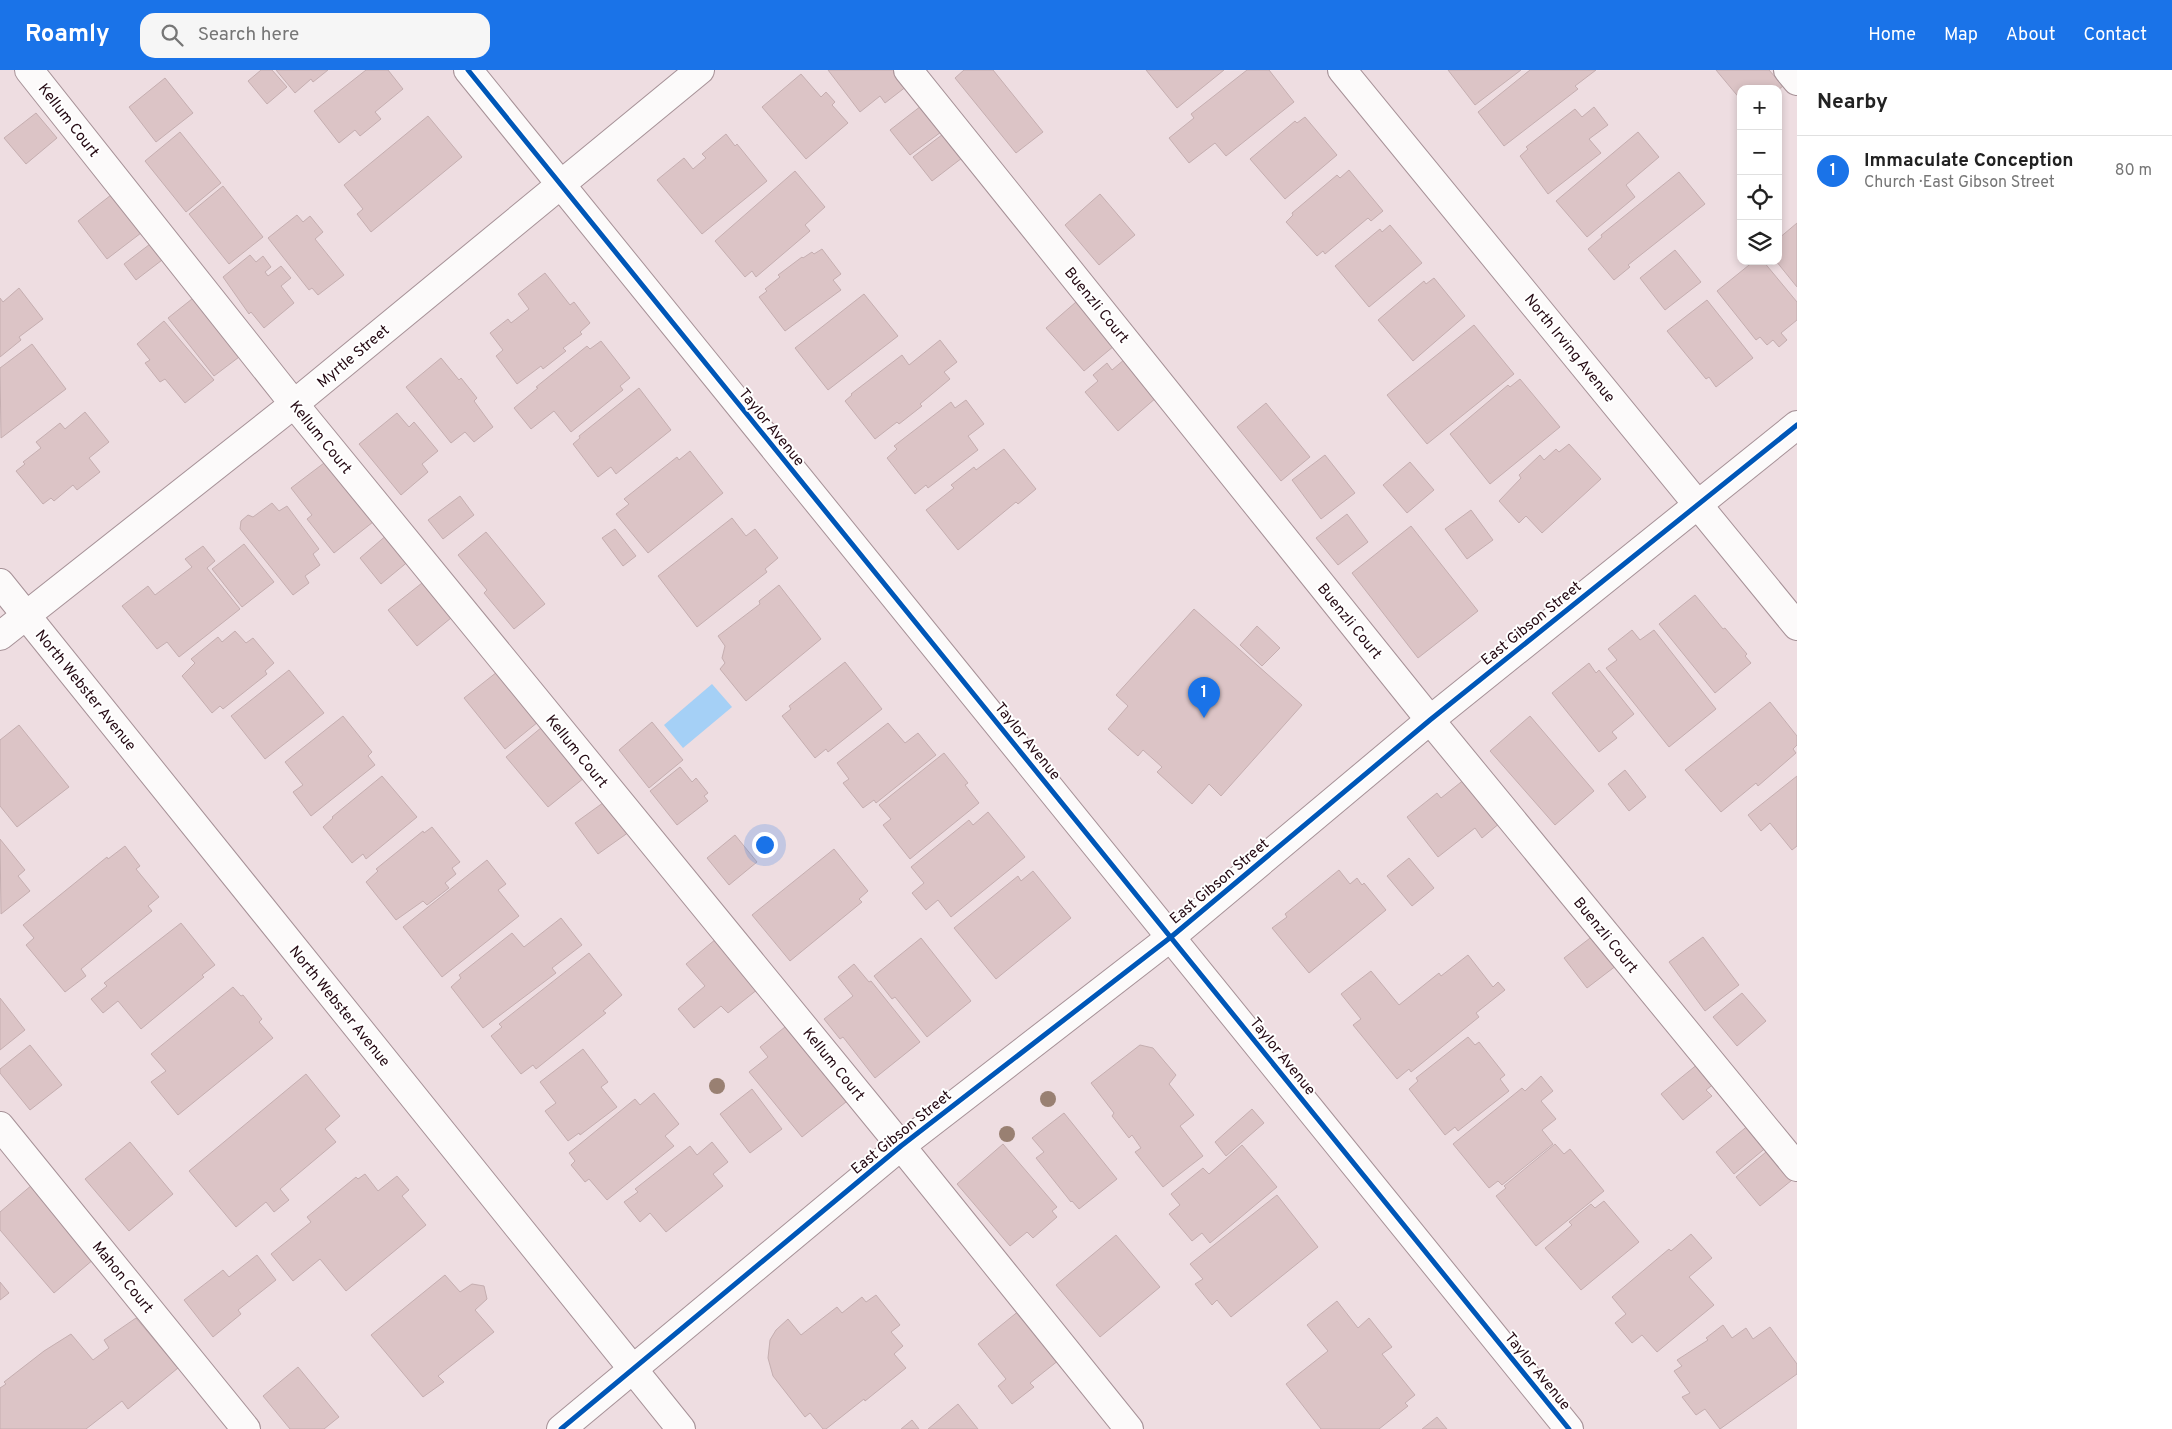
<!DOCTYPE html>
<html lang="en">
<head>
<meta charset="utf-8">
<style>
	:root { --surface:#fff; --page:#f6f6f6; --text:#222; --muted:#767676; --line:#e0e0e0; --accent:#1a73e8 }
	body { margin:0; font-family:Overpass,sans-serif; background:var(--page); color:var(--text) }
	.controls { position:absolute; right:15px; top:15px; display:grid; overflow:hidden; border-radius:10px; box-shadow:0 2px 8px #0003 }
	.controls button { width:45px; height:45px; display:grid; place-items:center; padding:0; border:0; border-bottom:1px solid var(--line); background:var(--surface); color:var(--text); font:25px sans-serif }
	.you { position:absolute; left:764px; top:774px; width:18px; height:18px; margin:-12px; border:4px solid #fff; border-radius:50%; background:#1a73e8; box-shadow:0 0 0 8px #1a73e833 }
	.badge { display:grid; place-items:center; width:32px; height:32px; border-radius:50%; background:var(--accent); color:#fff; font-size:16px; font-weight:700 }
	.pin { position:absolute; translate:-50% -41px; filter:drop-shadow(0 1px 2px #0008) }
	.pin::after { content:''; position:absolute; top:26px; width:18px; height:15px; background:inherit; clip-path:polygon(0 0,100% 0,50% 100%) }
	.list { margin:0; padding:0; list-style:none }
	h2 { display:flex; justify-content:space-between; align-items:center; height:65px; margin:0; padding:0 20px; font-size:21px }
	h2 small { font-size:16px; font-weight:400; color:var(--muted) }
	.list li { display:grid; grid-template-columns:32px 1fr auto; gap:15px; align-items:center; box-sizing:border-box; height:70px; padding:0 20px; border-top:1px solid var(--line) }
	.list b { display:block; font-size:19px; white-space:nowrap }
	.list p { margin:0; font-size:16px; white-space:nowrap; color:var(--muted) }
	.list em { font-size:16px; font-style:normal; color:var(--muted) }
	.icon { flex:none; width:28px; height:28px; fill:none; stroke:currentColor; stroke-width:2; stroke-linecap:round; stroke-linejoin:round }
	.map { position:relative; flex:none; width:1797px; height:1359px; overflow:hidden }
	header { display:flex; align-items:center; gap:30px; box-sizing:border-box; height:70px; padding:0 25px; background:var(--accent); color:#fff }
	header strong { font-size:24px }
	nav { display:flex; gap:28px; margin-inline-start:auto; font-size:18px }
	.search { width:350px; height:45px; background:var(--page); display:flex; align-items:center; gap:12px; box-sizing:border-box; padding:0 18px; border-radius:15px; color:var(--muted); font-size:19px }
	main { display:flex }
	aside { flex:1; background:var(--surface) }
	.map>svg:first-child { display:block }
	.water { fill:#a5d0f6 }
	.building { fill:#dcc4c6; stroke:#c5aeb0 }
	.lines { fill:none; stroke-linecap:round; stroke-linejoin:round }
	.minor-casing { stroke:#a69197; stroke-width:30 }
	.minor { stroke:#fcfafa; stroke-width:28 }
	.cycleway-casing { stroke:#fff; stroke-width:8 }
	.cycleway { stroke:#0057b8; stroke-width:5 }
	.tree { fill:#998072 }
	.labels { text-anchor:middle; stroke-width:4; stroke-linejoin:round; paint-order:stroke }
	.street-label { font-size:15px; fill:#230811; stroke:#fff }
</style>
</head>
<body>
<header>
<strong>Roamly</strong>
<div class="search"><svg class="icon" aria-label="search" viewBox="0 0 24 24"><circle cx="10" cy="10" r="6"/><path d="M15 15l6 6"/></svg>Search here</div>
<nav><a>Home</a><a>Map</a><a>About</a><a>Contact</a></nav>
</header>
<main>
<div class="map">
<svg width="1797" height="1359" viewBox="0 0 1797 1359">
	<rect width="100%" height="100%" fill="#eedde1"/>
	<path class="water" d="M712 614 732 637 683 678 664 655Z"/>
	<g class="building">
		<path d="M261 0H272L287 17 267 34 248 11Z"/>
		<path d="M276 0H328L313 12 311 9 295 23Z"/>
		<path d="M366 0H388L403 19 375 42 381 49 360 66 355 60 339 73 314 41Z"/>
		<path d="M828 0H895L907 16 885 33 880 26 860 42Z"/>
		<path d="M964 0H993L1043 62 1016 83 955 8Z"/>
		<path d="M1146 0H1224L1177 38Z"/>
		<path d="M1247 0H1269L1294 32 1226 86 1215 73 1189 93 1169 68 1194 48 1191 44Z"/>
		<path d="M1448 0H1521L1475 35Z"/>
		<path d="M1530 0H1596L1575 16 1578 19 1504 76 1478 42Z"/>
		<path d="M1716 0H1769L1783 16 1778 20 1741 19V30Z"/>
		<path d="M801 4 821 27 826 22 835 32 832 35 848 53 806 89 762 37Z"/>
		<path d="M165 8 193 43 156 72 129 37Z"/>
		<path d="M921 36 941 62 910 85 890 60Z"/>
		<path d="M1594 37 1608 55 1589 69 1601 83 1548 124 1520 86 1528 79 1526 77 1575 39 1582 47Z"/>
		<path d="M36 43 57 68 26 94 4 68Z"/>
		<path d="M428 46 462 87 371 162 357 144 363 139 344 115Z"/>
		<path d="M1305 47 1337 85 1285 129 1250 89 1295 51 1297 53Z"/>
		<path d="M180 62 221 113 186 142 145 91Z"/>
		<path d="M1638 62 1659 87 1626 115 1635 127 1587 167 1556 131Z"/>
		<path d="M726 64 735 76 737 74 767 111 702 164 657 110 684 88 693 99 706 88 702 84Z"/>
		<path d="M943 64 962 88 932 111 913 87Z"/>
		<path d="M1349 100 1383 141 1371 151 1368 148 1325 184 1323 181 1317 186 1286 152 1293 145 1292 143 1337 105 1340 108Z"/>
		<path d="M795 101 825 137 805 155 810 161 756 207 752 201 745 207 715 171Z"/>
		<path d="M1679 102 1705 134 1628 195 1630 197 1614 210 1588 179 1602 167 1601 165Z"/>
		<path d="M223 116 263 167 229 194 189 144Z"/>
		<path d="M1100 124 1135 165 1099 195 1065 155Z"/>
		<path d="M111 125 141 163 107 189 78 151Z"/>
		<path d="M297 145 303 152 310 146 323 162 315 169 344 205 318 225 312 218 309 220 268 168Z"/>
		<path d="M1797 153V217L1776 191H1778V169Z"/>
		<path d="M1390 155 1422 193 1369 237 1335 196 1380 159 1382 162Z"/>
		<path d="M154 171 166 187 136 210 124 194Z"/>
		<path d="M822 179 841 204 833 210 841 220 785 261 759 227 767 221 765 219 780 207 778 205 802 187 803 188 812 182 814 184Z"/>
		<path d="M1675 180 1701 212 1665 240 1640 208Z"/>
		<path d="M250 185 256 192 263 186 271 197 265 202 268 206 281 196 291 208 281 216 294 233 264 258 251 242 249 244 223 207Z"/>
		<path d="M1754 191H1763L1797 232V250L1781 263 1787 270 1779 277 1773 270 1767 275 1760 267 1756 270 1717 221Z"/>
		<path d="M545 203 570 235 574 232 590 253 580 262 582 264 563 278 566 281 543 299 541 296 517 314 496 286 503 280 490 263 508 249 511 253 529 239 518 224Z"/>
		<path d="M1434 208 1465 246 1413 291 1378 250 1424 211 1426 214Z"/>
		<path d="M19 218 43 249 19 267 21 270 0 287V228L3 232Z"/>
		<path d="M864 224 898 266 828 320 795 278Z"/>
		<path d="M197 225 243 284 214 306 168 248Z"/>
		<path d="M1707 230 1753 288 1716 317 1709 307 1706 309 1667 261Z"/>
		<path d="M1076 232 1114 276 1084 301 1046 258Z"/>
		<path d="M164 251 214 310 185 333 165 309 160 312 145 293 150 290 137 274Z"/>
		<path d="M1474 255 1514 304 1427 374 1387 325Z"/>
		<path d="M940 270 957 292 944 302 950 309 920 334 922 336 899 354 897 352 875 369 845 331 852 325 851 324 902 285 909 295Z"/>
		<path d="M601 271 630 308 620 316 623 320 571 362 554 341 531 359 514 338 538 318 536 317 587 276 590 279Z"/>
		<path d="M32 274 66 319 1 368 0 298Z"/>
		<path d="M441 288 459 310 461 308 477 328 474 331 493 357 474 372 465 362 451 373 406 317Z"/>
		<path d="M1125 289 1157 327 1118 361 1085 322 1098 311 1093 305 1107 293 1112 300Z"/>
		<path d="M1520 309 1560 357 1490 414 1450 364 1508 315 1510 317Z"/>
		<path d="M639 318 671 360 616 404 611 397 598 407 573 374 580 368 579 366Z"/>
		<path d="M966 330 984 354 968 366 978 380 928 418 926 415 915 424 887 388 897 379 894 376 951 332 955 338Z"/>
		<path d="M1266 333 1310 387 1281 411 1237 357Z"/>
		<path d="M85 342 109 372 89 388 100 402 77 420 73 415 54 431 51 428 43 434 16 401 25 394 23 392 41 378 36 372 60 353 65 359Z"/>
		<path d="M397 343 409 357 414 352 438 381 422 394 428 402 401 425 359 374Z"/>
		<path d="M1569 374 1601 409 1542 463 1526 446 1519 453 1499 431 1521 408 1519 405 1540 385 1544 390 1556 379 1559 382Z"/>
		<path d="M1004 379 1036 419 1018 434 1016 432 958 480 926 440 954 418 951 415 974 397 976 400Z"/>
		<path d="M690 381 723 423 648 483 616 444 629 434 624 429 677 387 679 390Z"/>
		<path d="M1325 385 1355 423 1321 449 1292 410Z"/>
		<path d="M328 390 378 448 334 483 307 449 312 445 291 418Z"/>
		<path d="M1410 392 1434 420 1407 443 1383 415Z"/>
		<path d="M460 426 474 445 443 469 428 450Z"/>
		<path d="M272 433 279 441 287 436 319 479 313 484 320 495 305 506 309 513 293 525 240 459 241 451 248 445 253 447Z"/>
		<path d="M1471 440 1493 470 1467 489 1445 459Z"/>
		<path d="M1347 444 1368 472 1338 495 1316 468Z"/>
		<path d="M732 448 746 466 755 459 778 488 765 499 767 502 697 557 658 506Z"/>
		<path d="M1411 456 1478 541 1418 588 1352 503Z"/>
		<path d="M615 459 636 486 623 496 602 468Z"/>
		<path d="M486 462 545 534 514 559 484 523 487 520 458 485Z"/>
		<path d="M388 464 410 490 381 514 360 488Z"/>
		<path d="M244 474 274 512 242 537 212 499Z"/>
		<path d="M203 476 215 491 207 498 240 539 179 587 167 572 157 579 122 536 148 516 155 525 192 497 185 489Z"/>
		<path d="M422 513 451 548 417 576 388 540Z"/>
		<path d="M779 515 821 569 746 631 720 599 725 593 722 588 725 576 718 566 760 534 759 531Z"/>
		<path d="M1695 525 1723 559 1725 558 1747 584 1745 586 1751 593 1715 623 1659 554Z"/>
		<path d="M1194 539 1302 635 1221 726 1209 714 1192 734 1157 702 1162 697 1143 680 1138 686 1108 659 1128 636 1116 625Z"/>
		<path d="M1257 556 1280 578 1262 596 1240 575Z"/>
		<path d="M1632 560 1640 570 1654 560 1716 639 1669 677 1606 598 1617 590 1608 579Z"/>
		<path d="M235 561 246 573 253 568 274 593 265 601 267 604 223 639 220 636 212 643 182 606 195 593 191 589 218 567 222 572Z"/>
		<path d="M845 592 882 639 828 682 826 679 815 688 782 646 791 639 789 636Z"/>
		<path d="M1589 593 1596 603 1599 600 1634 644 1612 662 1617 668 1599 682 1552 623Z"/>
		<path d="M289 600 324 643 265 689 231 646Z"/>
		<path d="M497 602 538 652 505 679 464 628Z"/>
		<path d="M1770 632 1797 666V675L1793 679 1796 683 1758 716 1756 713 1721 742 1685 700Z"/>
		<path d="M343 646 372 682 368 686 375 695 311 746 293 722 303 715 285 692Z"/>
		<path d="M1530 646 1594 721 1555 755 1490 681Z"/>
		<path d="M652 652 683 690 649 718 619 680Z"/>
		<path d="M888 653 905 673 918 663 936 685 876 733 874 730 863 738 843 713 849 709 837 693Z"/>
		<path d="M19 655 69 717 17 757 0 736V670Z"/>
		<path d="M542 657 584 708 548 737 506 687Z"/>
		<path d="M944 683 968 713 965 715 979 733 910 789 883 755 891 749 879 735Z"/>
		<path d="M680 697 692 712 696 708 708 723 704 726 708 731 677 755 650 721Z"/>
		<path d="M1625 700 1646 727 1629 741 1608 714Z"/>
		<path d="M382 706 417 747 366 789 363 784 352 793 323 757 333 748 332 747Z"/>
		<path d="M1797 706V776L1792 780 1770 753 1761 761 1748 745Z"/>
		<path d="M1465 709 1501 752 1482 768 1475 758 1438 787 1407 747 1437 723 1441 728Z"/>
		<path d="M607 730 629 762 598 784 575 753Z"/>
		<path d="M988 742 1025 787 951 847 938 830 926 840 912 823 924 813 911 797 969 750 973 755Z"/>
		<path d="M432 757 460 792 452 798 456 804 445 813 449 818 427 835 423 831 396 850 366 812 378 801 376 799 423 761 424 763Z"/>
		<path d="M735 765 757 792 729 815 707 788Z"/>
		<path d="M0 769 25 800 18 806 30 821 1 844Z"/>
		<path d="M125 776 140 796 136 799 159 827 148 836 152 841 81 899 86 906 65 922 26 875 34 868 23 855 107 787 108 789Z"/>
		<path d="M834 779 868 821 859 829 862 832 790 891 752 845Z"/>
		<path d="M1409 788 1434 818 1412 836 1387 806Z"/>
		<path d="M487 790 506 814 498 820 519 846 442 907 403 857Z"/>
		<path d="M1339 800 1350 814 1357 808 1362 815 1364 813 1386 840 1309 903 1272 858 1287 847 1285 844Z"/>
		<path d="M1033 801 1071 848 996 909 954 858 1018 806 1021 811Z"/>
		<path d="M561 848 582 875 552 898 556 903 483 958 451 917 461 908 459 905 512 863 524 877Z"/>
		<path d="M181 853 215 895 202 905 204 907 141 959 118 931 103 943 91 929 107 916 104 913Z"/>
		<path d="M1598 862 1621 892 1587 918 1564 888Z"/>
		<path d="M722 864 763 915 728 943 721 936 694 958 678 939 705 916 686 894Z"/>
		<path d="M1703 867 1739 915 1705 941 1669 892Z"/>
		<path d="M921 868 971 931 927 967 895 927 892 929 874 906Z"/>
		<path d="M589 883 622 925 603 941 606 943 536 999 533 995 521 1004 491 966 502 957 499 954Z"/>
		<path d="M1468 885 1493 917 1498 912 1505 920 1476 943 1479 947 1411 1002 1409 999 1397 1009 1353 955 1361 949 1341 924 1371 901 1399 935 1439 903 1441 906Z"/>
		<path d="M854 894 869 912 871 911 920 972 875 1008 843 967 840 969 824 949 853 926 838 907Z"/>
		<path d="M233 917 241 926 243 925 262 949 259 952 273 968 178 1045 151 1012 166 1001 151 984Z"/>
		<path d="M1742 923 1766 951 1737 976 1713 947Z"/>
		<path d="M0 928 25 960 0 980Z"/>
		<path d="M790 953 851 1028 802 1067 749 1002 768 987 760 977Z"/>
		<path d="M1468 967 1475 975 1479 972 1505 1005 1500 1009 1509 1021 1458 1061 1455 1057 1445 1065 1409 1019 1418 1011 1416 1008Z"/>
		<path d="M30 975 62 1015 30 1040 0 1003V999Z"/>
		<path d="M1140 975 1153 978 1176 1005 1169 1014 1194 1045 1180 1056 1203 1086 1163 1117 1135 1082 1141 1078 1132 1065 1129 1068 1112 1046 1114 1043 1091 1013Z"/>
		<path d="M583 979 608 1012 601 1017 617 1037 580 1065 579 1063 568 1071 545 1041 556 1033 540 1012Z"/>
		<path d="M1704 989 1720 1009 1706 1020 1712 1026 1683 1050 1661 1024Z"/>
		<path d="M306 1004 340 1046 325 1059 336 1072 280 1119 289 1130 274 1142 266 1132 236 1157 189 1101Z"/>
		<path d="M1541 1006 1553 1021 1541 1031 1556 1049 1542 1060 1553 1074 1502 1115 1498 1111 1489 1118 1453 1074 1522 1018 1525 1021Z"/>
		<path d="M752 1019 782 1059 750 1083 720 1044Z"/>
		<path d="M654 1023 679 1054 665 1066 674 1076 607 1130 589 1109 585 1112 571 1095 575 1091 569 1083 635 1029 640 1035Z"/>
		<path d="M1252 1039 1264 1053 1226 1086 1215 1072Z"/>
		<path d="M1064 1043 1117 1109 1079 1139 1072 1131 1071 1132 1036 1088 1044 1082 1032 1068Z"/>
		<path d="M1750 1054 1768 1076 1734 1104 1716 1082Z"/>
		<path d="M130 1072 173 1124 129 1161 85 1109Z"/>
		<path d="M712 1072 728 1092 713 1104 723 1116 666 1162 650 1143 640 1152 624 1132 638 1122 635 1119 690 1076 697 1085Z"/>
		<path d="M1003 1074 1057 1137 1052 1141 1057 1147 1033 1168 1027 1162 1010 1176 957 1114Z"/>
		<path d="M1555 1074 1564 1084 1570 1079 1604 1121 1536 1176 1496 1126 1506 1118 1504 1116Z"/>
		<path d="M1242 1075 1277 1117 1210 1173 1202 1163 1192 1171 1169 1144 1180 1135 1171 1124 1203 1098 1209 1104Z"/>
		<path d="M1778 1080 1797 1106 1760 1136 1736 1107 1766 1082 1770 1086Z"/>
		<path d="M365 1104 378 1121 397 1106 409 1120 402 1126 426 1155 346 1221 320 1189 293 1211 271 1184 311 1152 307 1147 356 1107 358 1109Z"/>
		<path d="M39 1109 101 1183 54 1223 0 1160V1142Z"/>
		<path d="M1277 1125 1318 1177 1231 1247 1217 1230 1212 1235 1195 1214 1203 1209 1190 1194Z"/>
		<path d="M1604 1131 1639 1172 1581 1220 1545 1178 1572 1155 1569 1152 1591 1134 1595 1138Z"/>
		<path d="M1691 1164 1712 1188 1689 1207 1714 1235 1657 1282 1642 1265 1632 1273 1615 1253 1626 1244 1612 1227 1669 1179 1671 1181Z"/>
		<path d="M1116 1165 1160 1217 1100 1267 1056 1215Z"/>
		<path d="M257 1185 276 1210 238 1240 241 1244 213 1267 184 1230 223 1200 229 1207Z"/>
		<path d="M445 1205 460 1222 472 1214 484 1216 487 1229 475 1240 494 1262 438 1306 444 1312 423 1327 371 1265Z"/>
		<path d="M0 1212 9 1223 0 1230Z"/>
		<path d="M876 1225 900 1255 891 1262 903 1276 894 1284 906 1298 865 1331 864 1329 826 1359H823L810 1343 805 1347 773 1306 768 1288 770 1270 776 1260 788 1249 801 1265 837 1237 842 1243 862 1227 866 1232Z"/>
		<path d="M1337 1231 1358 1258 1369 1248 1392 1277 1382 1284 1415 1325 1405 1333 1408 1336 1379 1359H1321L1286 1314 1328 1281 1307 1255Z"/>
		<path d="M1020 1240 1059 1290 1030 1313 1034 1317 1012 1334 998 1316 1006 1309 978 1274Z"/>
		<path d="M136 1248 178 1298 128 1339 122 1331 86 1359H0V1318L6 1314 4 1312 44 1281 71 1264 93 1290 109 1278 104 1270Z"/>
		<path d="M1723 1255 1732 1268 1746 1258 1753 1269 1770 1257 1797 1294V1304L1720 1359 1705 1339 1696 1345 1682 1327 1690 1323 1674 1301 1682 1296 1677 1290 1708 1270 1706 1268Z"/>
		<path d="M298 1297 339 1347 324 1359H290L263 1326Z"/>
		<path d="M958 1334 978 1359H928Z"/>
		<path d="M1437 1347 1447 1359H1422Z"/>
		<path d="M912 1350 919 1359H901Z"/>
	</g>
	<g class="lines">
		<defs>
			<g id="minor">
				<path d="M29 0 294 334 901 1076 1129 1359"/>
				<path d="M468 0 1569 1359"/>
				<path d="M908 0 1430 650 1797 1097"/>
				<path d="M1342 0 1797 556"/>
				<path d="M1788 0 1797 11"/>
				<path d="M0 513 681 1359"/>
				<path d="M0 566 294 334 700 0"/>
				<path d="M0 1056 246 1359"/>
				<path d="M561 1359 901 1076 1171 867 1430 650 1797 355"/>
			</g>
		</defs>
		<use href="#minor" class="minor-casing"/>
		<use href="#minor" class="minor"/>
		<defs>
			<g id="cycleway">
				<path d="M468 0 1569 1359"/>
				<path d="M561 1359 901 1076 1171 867 1430 650 1797 355"/>
			</g>
		</defs>
		<use href="#cycleway" class="cycleway-casing"/>
		<use href="#cycleway" class="cycleway"/>
	</g>
	<g class="tree">
		<circle cx="717" cy="1016" r="8"/>
		<circle cx="1048" cy="1029" r="8"/>
		<circle cx="1007" cy="1064" r="8"/>
	</g>
	<g class="labels">
		<g class="street-label">
			<text transform="translate(69 50) rotate(52)" y="5">Kellum Court</text>
			<text transform="translate(1097 235) rotate(51)" y="5">Buenzli Court</text>
			<text transform="translate(1570 278) rotate(51)" y="5">North Irving Avenue</text>
			<text transform="translate(353 286) rotate(-40)" y="5">Myrtle Street</text>
			<text transform="translate(772 357) rotate(51)" y="5">Taylor Avenue</text>
			<text transform="translate(321 367) rotate(51)" y="5">Kellum Court</text>
			<text transform="translate(1350 551) rotate(51)" y="5">Buenzli Court</text>
			<text transform="translate(1531 553) rotate(-39)" y="5">East Gibson Street</text>
			<text transform="translate(86 620) rotate(51)" y="5">North Webster Avenue</text>
			<text transform="translate(1028 671) rotate(51)" y="5">Taylor Avenue</text>
			<text transform="translate(577 681) rotate(51)" y="5">Kellum Court</text>
			<text transform="translate(1219 811) rotate(-40)" y="5">East Gibson Street</text>
			<text transform="translate(1606 865) rotate(51)" y="5">Buenzli Court</text>
			<text transform="translate(340 936) rotate(51)" y="5">North Webster Avenue</text>
			<text transform="translate(1283 986) rotate(51)" y="5">Taylor Avenue</text>
			<text transform="translate(834 994) rotate(51)" y="5">Kellum Court</text>
			<text transform="translate(901 1062) rotate(-39)" y="5">East Gibson Street</text>
			<text transform="translate(123 1207) rotate(51)" y="5">Mahon Court</text>
			<text transform="translate(1538 1301) rotate(51)" y="5">Taylor Avenue</text>
		</g>
	</g>
</svg>
<div class="controls">
<button>+</button>
<button>−</button>
<button><svg class="icon" aria-label="locate" viewBox="0 0 24 24"><circle cx="12" cy="12" r="6"/><path d="M12 2v4M12 18v4M2 12h4M18 12h4"/></svg></button>
<button><svg class="icon" aria-label="layers" viewBox="0 0 24 24"><path d="M12 4l9 5-9 5-9-5zM3 14l9 5 9-5"/></svg></button>
</div>
<div class="you"></div>
<div class="pin badge" style="left:1204px;top:648px">1</div>
</div>
<aside>
<h2>Nearby<small></small></h2>
<ul class="list">
<li><span class="badge">1</span><div><b>Immaculate Conception</b><p>Church · East Gibson Street</p></div><em>80 m</em></li>
</ul>
</aside>
</main>
</body>
</html>
